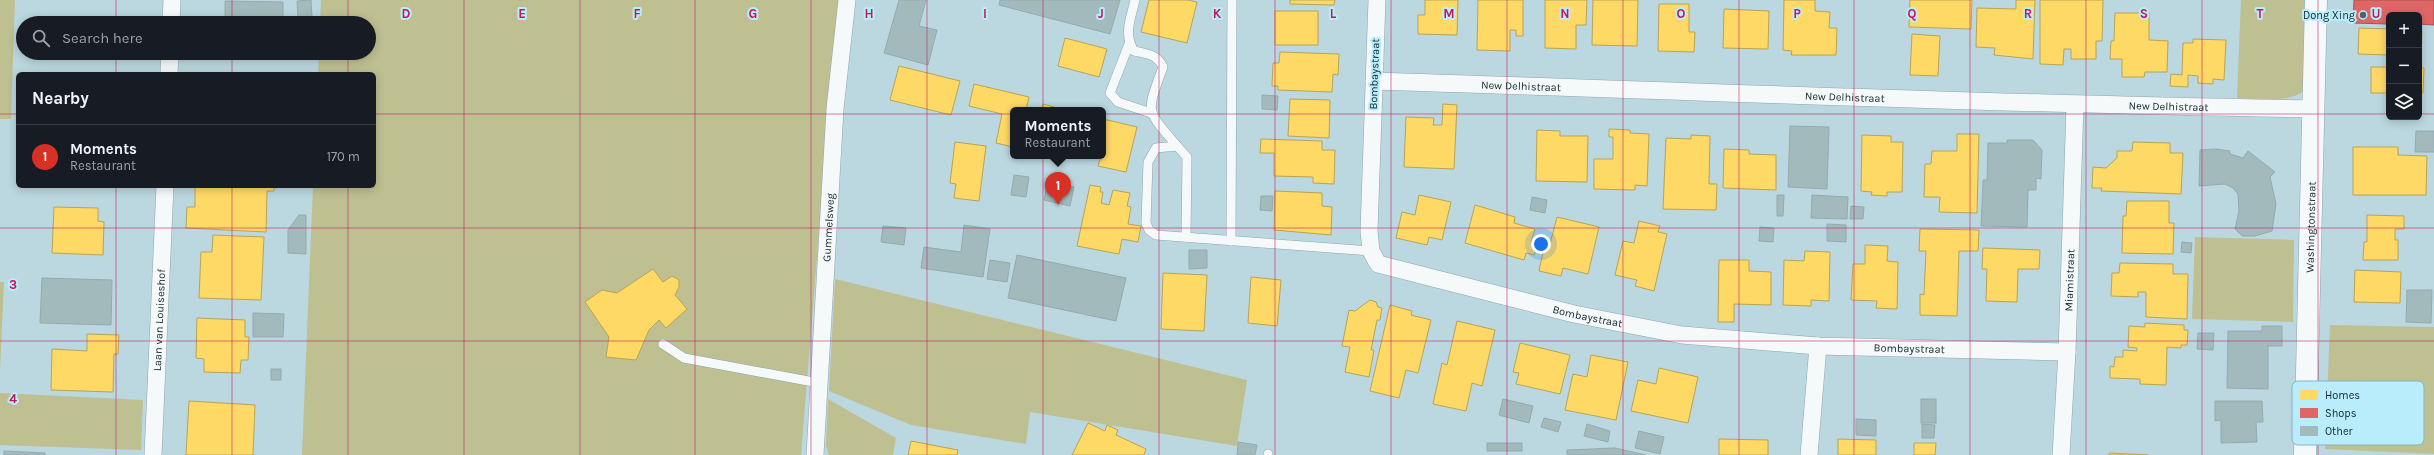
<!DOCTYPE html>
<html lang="en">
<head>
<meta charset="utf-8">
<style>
	:root { --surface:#171b24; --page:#242831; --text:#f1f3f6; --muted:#9ea1a6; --line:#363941; --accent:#d93025 }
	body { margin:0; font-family:Karla,sans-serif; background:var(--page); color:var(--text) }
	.controls { position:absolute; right:12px; top:12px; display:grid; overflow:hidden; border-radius:6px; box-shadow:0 2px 10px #0003 }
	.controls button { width:36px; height:36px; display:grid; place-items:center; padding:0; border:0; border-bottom:1px solid var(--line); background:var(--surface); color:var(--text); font:20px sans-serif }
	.you { position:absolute; left:1541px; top:244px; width:14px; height:14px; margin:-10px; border:3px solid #fff; border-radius:50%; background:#1a73e8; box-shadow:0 0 0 6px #1a73e833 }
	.badge { display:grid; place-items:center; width:26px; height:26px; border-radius:50%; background:var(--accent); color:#fff; font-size:13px; font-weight:700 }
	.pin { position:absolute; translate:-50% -33px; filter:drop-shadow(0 1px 2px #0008) }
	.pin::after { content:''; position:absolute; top:21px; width:14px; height:12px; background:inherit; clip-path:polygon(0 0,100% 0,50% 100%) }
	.popup { position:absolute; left:1010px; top:107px; width:96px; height:52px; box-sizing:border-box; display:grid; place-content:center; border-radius:6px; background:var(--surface); filter:drop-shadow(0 1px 3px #0005); font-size:13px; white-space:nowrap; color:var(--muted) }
	.popup b { font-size:15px; color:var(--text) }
	.popup::after { content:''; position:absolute; left:50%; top:100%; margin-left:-8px; border:8px solid transparent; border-top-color:var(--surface) }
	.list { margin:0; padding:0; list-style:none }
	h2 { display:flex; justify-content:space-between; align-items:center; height:52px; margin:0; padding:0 16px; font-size:17px }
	h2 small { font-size:13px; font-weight:400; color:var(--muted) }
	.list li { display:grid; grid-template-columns:26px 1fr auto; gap:12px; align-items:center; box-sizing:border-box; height:64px; padding:0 16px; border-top:1px solid var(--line) }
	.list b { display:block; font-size:15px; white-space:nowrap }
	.list p { margin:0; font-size:13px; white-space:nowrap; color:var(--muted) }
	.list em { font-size:13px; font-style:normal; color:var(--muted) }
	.icon { flex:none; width:22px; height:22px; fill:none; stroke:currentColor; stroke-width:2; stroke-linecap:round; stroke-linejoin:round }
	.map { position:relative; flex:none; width:2434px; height:455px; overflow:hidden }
	.search { position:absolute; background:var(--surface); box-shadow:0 2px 10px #0003; left:16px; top:16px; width:360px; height:44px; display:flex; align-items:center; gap:10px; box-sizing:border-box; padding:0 14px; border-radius:22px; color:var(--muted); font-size:15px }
	.panel { position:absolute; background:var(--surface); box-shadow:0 2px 10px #0003; left:16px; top:72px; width:360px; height:116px; border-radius:6px }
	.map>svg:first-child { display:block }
	.green { fill:#bec092 }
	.homes { fill:#ffd966; stroke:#b8a455 }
	.shops { fill:#e06666; stroke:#a25355 }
	.building { fill:#a3babd; stroke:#94aaaf }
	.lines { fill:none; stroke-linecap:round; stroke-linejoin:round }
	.lane-casing { stroke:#8fa6ac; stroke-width:10 }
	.street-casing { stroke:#8fa6ac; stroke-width:18 }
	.secondary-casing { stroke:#8fa6ac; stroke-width:23 }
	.lane { stroke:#f5f9fa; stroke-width:9 }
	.street { stroke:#f5f9fa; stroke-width:17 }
	.secondary { stroke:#f5f9fa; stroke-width:22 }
	.grid { fill:none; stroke:#c2185b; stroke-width:1; stroke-opacity:0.55 }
	.poi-dot { fill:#4e656b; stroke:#b9edfc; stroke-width:1.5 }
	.labels { text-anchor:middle; stroke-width:4; stroke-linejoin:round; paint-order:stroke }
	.poi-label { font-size:11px; fill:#13272d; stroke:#b9edfc; text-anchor:end }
	.street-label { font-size:11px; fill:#13272d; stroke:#b9edfc }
	.key { fill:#b9edfc; stroke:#87b2be; stroke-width:1 }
	.key-label { font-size:11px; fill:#13272d }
	.grid-label { font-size:13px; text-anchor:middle; font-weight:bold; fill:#c2185b; stroke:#b9edfc; stroke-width:4; stroke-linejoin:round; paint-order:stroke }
</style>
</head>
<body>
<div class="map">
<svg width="2434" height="455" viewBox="0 0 2434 455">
	<rect width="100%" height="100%" fill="#bbd7df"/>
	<g class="green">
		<path d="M0 0H15L11 119H0Z"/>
		<path d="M321 0H838L801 455H302L313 186H374V74H318L319 53H369V23H320Z"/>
		<path d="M2241 0H2314L2310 86C2292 105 2262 98 2237 98Z"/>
		<path d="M2195 237 2294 240 2293 322 2192 319Z"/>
		<path d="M835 279 1247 380 1237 446 1030 412 1026 444 911 425 829 391Z"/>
		<path d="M0 282H4L0 371Z"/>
		<path d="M2330 325 2434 327V454L2325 449Z"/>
		<path d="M0 393 143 400 141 450 0 445Z"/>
		<path d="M828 399 896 438 893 455H829L826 446Z"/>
	</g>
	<g class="homes">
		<path d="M1149 0H1187L1197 2 1187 43 1141 32Z"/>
		<path d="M1290 0H1335L1334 5 1290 4Z"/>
		<path d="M1425 0H1458L1457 35 1418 34V15H1425Z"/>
		<path d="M1478 0H1523V36H1516V30H1510V51L1477 50Z"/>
		<path d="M1545 0H1587L1586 25H1576V49L1545 48Z"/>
		<path d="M1593 0H1638L1637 46 1592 45Z"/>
		<path d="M1784 0H1815V11L1830 12 1829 28H1837L1836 55H1791L1792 51 1783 50Z"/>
		<path d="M1910 0H1972L1971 29 1909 27Z"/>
		<path d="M2016 0H2035L2033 59 1994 55 1995 48 1976 47 1977 8 2016 9Z"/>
		<path d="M2040 0H2103L2102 41H2096V59H2071V49H2064L2063 65 2040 64Z"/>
		<path d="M1659 4H1689V32H1695L1694 52 1658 51Z"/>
		<path d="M1724 9 1769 11 1768 49 1723 48Z"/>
		<rect x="1275" y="11" width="43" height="34"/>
		<path d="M2115 13H2149V40L2168 41 2167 72H2145L2144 77H2122V59H2110L2111 41H2114Z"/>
		<path d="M2359 28 2389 29V55L2358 54Z"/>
		<path d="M2419 31H2422L2421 57 2419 56Z"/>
		<path d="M1912 34 1940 36 1938 76 1910 75Z"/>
		<path d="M1065 38 1107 49 1099 77 1058 66Z"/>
		<path d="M2193 39 2226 40 2224 80 2213 79V84L2198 83V76L2188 75V87L2170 86 2171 74 2182 75 2183 43H2193Z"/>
		<path d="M1280 52 1339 54 1338 75 1333 74 1332 92 1278 90V86H1272L1273 63H1279Z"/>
		<path d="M899 66 960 81 951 115 890 100Z"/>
		<rect x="2371" y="67" width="18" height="26"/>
		<path d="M2419 68H2424L2423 93H2419Z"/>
		<path d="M974 84 1029 97 1026 110H1013V147L996 143 1002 114 969 106Z"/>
		<path d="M1290 99 1330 100 1329 138 1288 136Z"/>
		<path d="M1043 104 1065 110H1042Z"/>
		<path d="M1443 104 1457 105 1454 169 1404 167 1406 117 1434 118 1433 125H1442Z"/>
		<path d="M1103 119 1137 127 1126 172 1098 166 1101 156H1103L1105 138H1103Z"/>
		<path d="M1609 129 1630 130V133L1649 134 1647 186 1635 185V190L1594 189V159H1613V137H1609Z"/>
		<path d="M1537 130 1560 131V136H1588L1587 182 1536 181Z"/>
		<path d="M1957 134H1979L1977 213 1939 212 1940 197H1924L1925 164H1931L1932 151H1957Z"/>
		<path d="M1691 135 1710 136 1709 184H1717L1716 210 1663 209 1666 138 1691 139Z"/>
		<path d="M1862 135 1891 136V142H1903L1902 192H1887V196L1871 195 1872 192 1861 191Z"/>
		<path d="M1261 139 1322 141V150H1335L1334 184 1313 183V177L1274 176V153H1260Z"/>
		<path d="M955 142 986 146 979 201 954 198 956 184 950 183Z"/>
		<path d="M2133 142 2170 143V153H2183L2181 194 2101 191 2102 188H2092L2093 167 2106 168 2117 158V151H2132Z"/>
		<path d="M2353 147H2398V155L2427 156 2426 195H2353Z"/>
		<path d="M1724 149 1749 150V154L1776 155V190L1723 188Z"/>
		<path d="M1090 185 1101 187 1100 192H1103L1101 203 1109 205 1113 190 1130 193 1127 206 1131 207 1128 224 1141 226 1138 242 1122 239 1119 254 1077 246Z"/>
		<path d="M205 186H274V191H267L266 232 186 228 187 207H195V187Z"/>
		<path d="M1275 191 1322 193V206L1332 207 1331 235 1274 230Z"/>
		<path d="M1419 195 1451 202 1442 240 1429 237 1427 245 1396 238 1402 212 1415 215Z"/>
		<path d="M2127 201H2169V223H2174L2173 254 2122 253 2123 216H2126Z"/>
		<path d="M1475 205 1515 217 1514 223 1535 229 1531 242 1538 243 1534 255 1526 253 1524 260 1465 243Z"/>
		<path d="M54 207 98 208V221L104 222 103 255 52 253Z"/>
		<path d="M2367 215 2404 216V229H2395V240H2398V260H2363L2364 242H2367Z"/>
		<path d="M1557 217 1599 227 1588 274 1563 268 1561 276 1539 271 1545 243 1550 244Z"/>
		<path d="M1639 221 1660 226 1658 232 1667 234 1654 291 1635 286 1637 280 1615 275 1623 241 1634 243Z"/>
		<path d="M1920 229 1979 230 1978 251H1959L1957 316 1920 315V294L1924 295 1926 251H1919Z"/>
		<path d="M213 235 264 237 261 300 199 298 201 252H212Z"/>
		<path d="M1865 245 1888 246 1887 261 1898 262 1897 309 1876 308 1877 301 1851 300 1853 264H1865Z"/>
		<path d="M1983 248 2040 250 2039 269H2018L2017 302 1986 301 1987 269H1982Z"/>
		<path d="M1805 251 1830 252 1829 301 1811 300V306L1783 305 1784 260 1804 261Z"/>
		<path d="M1719 260H1749V271L1771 272V305L1734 304V322H1718Z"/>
		<path d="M2120 263 2173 264V274H2188L2187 319 2146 317V292H2138V297L2111 296 2112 273H2119Z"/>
		<path d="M653 269 663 282 672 276 679 280V287L675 295 687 309 666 328 659 320 649 330 636 360 606 357 609 337 585 302 602 290 617 293Z"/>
		<path d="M2355 270 2401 272 2400 303 2354 302Z"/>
		<path d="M1163 273 1207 275 1204 331 1161 329Z"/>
		<path d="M1251 277 1281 280 1277 326 1248 323Z"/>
		<path d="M1370 300 1376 302 1378 307 1382 308 1380 320H1377L1371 350H1374L1369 377 1345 372 1350 347 1342 346 1349 310 1355 311Z"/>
		<path d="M1390 305 1412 311 1411 315 1431 320 1418 373 1406 370 1399 398 1370 391Z"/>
		<path d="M197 318 245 320V337H249L248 360H241L240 373 204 372V359L196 358Z"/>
		<path d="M1457 321 1495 330 1482 386 1472 383 1466 411 1433 404 1442 363 1447 365Z"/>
		<path d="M2145 323 2184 325V330H2188L2187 345H2181V348L2167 347 2166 385 2140 384V379L2110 378V366L2114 367 2115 357H2123V350L2137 351V348L2128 347 2129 326 2145 327Z"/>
		<path d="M87 334 119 335 118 354H114L113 392 51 390 52 349 87 351Z"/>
		<path d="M1520 343 1570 355 1560 394 1516 384 1519 373 1513 372Z"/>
		<path d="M1591 355 1628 362 1616 420 1565 410 1573 374 1587 377Z"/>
		<path d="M1659 368 1698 377 1688 423 1631 411 1638 380 1656 384Z"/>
		<path d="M189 401 255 405 253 455H186Z"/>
		<path d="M1088 423 1105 431 1107 425 1118 430 1116 435 1146 449 1144 455H1072Z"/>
		<path d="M1719 439 1768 440V455H1719Z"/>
		<path d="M1838 439 1876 440V455H1838Z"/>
		<path d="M911 441 958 450 957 455H908Z"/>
		<path d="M1914 443H1936L1935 455H1914Z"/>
		<path d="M2109 453 2148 455H2109Z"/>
	</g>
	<path class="shops" d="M2354 0H2434V25L2419 24V15H2389V24L2353 23Z"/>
	<g class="building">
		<path d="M311 0 312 17H298L297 1Z"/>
		<path d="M899 0H926L919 26 937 30 928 65 884 53Z"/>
		<path d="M1000 0H1120L1110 34 999 5Z"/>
		<path d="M225 1 283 2V23H225Z"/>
		<path d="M1262 95 1278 96 1277 110 1262 109Z"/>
		<path d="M1790 126 1829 127 1827 189 1788 187Z"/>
		<path d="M2416 131H2434V152H2415Z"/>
		<path d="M2007 140H2033L2042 150 2041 179 2036 178V190H2028L2027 227 1981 226 1983 180H1987L1988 143H2007Z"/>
		<path d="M2216 149 2230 151V154L2243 158 2248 151 2275 172 2270 177 2276 204 2272 231 2255 236H2242L2235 229 2239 211 2238 194 2233 188 2225 184 2199 186 2200 150Z"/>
		<path d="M1014 175 1029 177 1026 197 1011 195Z"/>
		<path d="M1048 181 1074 187 1070 206 1044 200Z"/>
		<path d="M1777 195H1784L1783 216H1777Z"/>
		<path d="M1812 195 1848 197 1847 219 1811 218Z"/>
		<path d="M1261 196H1273L1272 211 1260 210Z"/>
		<path d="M1532 197 1547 200 1545 213 1530 210Z"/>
		<path d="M1851 206 1864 207 1863 219H1850Z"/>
		<path d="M299 215H306V254L288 253V230Z"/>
		<path d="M1827 224 1846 225V242L1827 241Z"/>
		<path d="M964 225 990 229 983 277 921 268 924 247 961 252Z"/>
		<path d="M883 226 906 228 904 245 881 242Z"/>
		<path d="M1760 227 1774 228 1773 242 1759 241Z"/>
		<path d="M2182 242 2192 243 2191 253 2181 252Z"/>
		<path d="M1189 250H1207V268L1189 269Z"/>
		<path d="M1017 255 1126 278 1116 321 1008 298Z"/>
		<path d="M990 260 1010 263 1007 282 987 279Z"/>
		<path d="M42 278 112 280 111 325 40 323Z"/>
		<path d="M2407 290H2432L2431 323 2406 322Z"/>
		<path d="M253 313 284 314 283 337H253Z"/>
		<path d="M2262 326H2282V346H2268V389L2227 388 2228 331H2262Z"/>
		<path d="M2198 333H2214L2213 350 2197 349Z"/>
		<rect x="271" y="369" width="10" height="11"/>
		<path d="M1503 399 1533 406 1529 423 1499 415Z"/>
		<rect x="1921" y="399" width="15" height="24"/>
		<path d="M2215 401H2262L2263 422H2256L2257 442 2221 443V420L2215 421Z"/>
		<path d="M1544 418 1561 422 1558 432 1541 427Z"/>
		<path d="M1856 419 1876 420V436L1856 435Z"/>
		<path d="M1587 424 1610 431 1608 442 1584 436Z"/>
		<path d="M1922 424 1935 425 1934 438H1922Z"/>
		<path d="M1639 431 1664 437 1660 454 1635 448Z"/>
		<path d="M1238 442 1257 445 1255 455H1237Z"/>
		<rect x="1487" y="443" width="35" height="8"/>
		<path d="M1615 448 1646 455H1567V450Z"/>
		<path d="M4 451 45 453V455H4Z"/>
	</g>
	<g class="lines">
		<defs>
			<g id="lane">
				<path d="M1135 0C1131 18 1123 34 1134 51 1147 54 1157 54 1163 67 1146 114 1145 108 1177 146L1156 148 1148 162 1146 223 1149 230 1156 235 1371 251"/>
				<path d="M1129 44 1110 93 1118 102 1151 113"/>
				<path d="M1177 146 1187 157 1186 237"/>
				<path d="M1231 241 1232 0"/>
				<path d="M663 344 684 358 819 383"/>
				<path d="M2305 425 2416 428"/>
				<path d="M1268 455V454"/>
			</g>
			<g id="street">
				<path id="s1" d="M1377 0 1369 231 1371 251 1378 264 1574 314 1682 335 1818 346 2067 352"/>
				<path d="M171 23 172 0"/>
				<path d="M169 74 170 53"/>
				<path id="s2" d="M1374 81C1688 91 2001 104 2315 109"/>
				<path id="s3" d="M153 455 165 186"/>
				<path id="s4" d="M815 455 835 109 847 0"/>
				<path d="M1809 455 1818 346"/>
				<path id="s5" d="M2061 455 2067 352 2075 105"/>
			</g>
			<g id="secondary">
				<path id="s6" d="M2305 455 2316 0"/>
			</g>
		</defs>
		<use href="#lane" class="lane-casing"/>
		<use href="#street" class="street-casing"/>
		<use href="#secondary" class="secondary-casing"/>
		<use href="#lane" class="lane"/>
		<use href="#street" class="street"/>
		<use href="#secondary" class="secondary"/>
	</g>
	<path class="grid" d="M116 0V23M232 0V23M348 0V23M464 0V455M580 0V455M695 0V455M811 0V455M927 0V455M1043 0V455M1159 0V455M1275 0V455M1391 0V455M1507 0V455M1623 0V455M1739 0V455M1854 0V455M1970 0V455M2086 0V455M2202 0V455M2318 0V455M116 53V74M232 53V74M348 53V74M0 114H18M374 114H2389M2419 114H2434M116 186V455M232 186V455M348 186V455M0 228H2434M0 341H2434"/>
	<circle class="poi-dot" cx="2363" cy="15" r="4"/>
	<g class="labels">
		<g class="poi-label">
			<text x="2355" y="19">Dong Xing</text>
		</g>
		<g class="street-label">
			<text transform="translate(1374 74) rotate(-88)" y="4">Bombaystraat</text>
			<text dy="4" stroke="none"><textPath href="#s2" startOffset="147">New Delhistraat</textPath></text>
			<text dy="4" stroke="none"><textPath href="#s2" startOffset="471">New Delhistraat</textPath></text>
			<text dy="4" stroke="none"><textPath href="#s2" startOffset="795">New Delhistraat</textPath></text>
			<text dy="4" stroke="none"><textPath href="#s4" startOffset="228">Gummelsweg</textPath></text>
			<text dy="4" stroke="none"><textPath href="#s6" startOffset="228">Washingtonstraat</textPath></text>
			<text dy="4" stroke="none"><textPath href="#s5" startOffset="175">Miamistraat</textPath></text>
			<text dy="4" stroke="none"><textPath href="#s1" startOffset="482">Bombaystraat</textPath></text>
			<text dy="4" stroke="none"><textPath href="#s3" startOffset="135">Laan van Louiseshof</textPath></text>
			<text dy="4" stroke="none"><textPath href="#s1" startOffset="806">Bombaystraat</textPath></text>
		</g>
	</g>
	<rect x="2292" y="381" width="132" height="64" rx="6" class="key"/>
	<rect x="2300" y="390" width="18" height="10" fill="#ffd966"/>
	<rect x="2300" y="408" width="18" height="10" fill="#e06666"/>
	<rect x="2300" y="426" width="18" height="10" fill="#a3babd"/>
	<g class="key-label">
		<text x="2325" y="399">Homes</text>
		<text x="2325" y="417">Shops</text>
		<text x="2325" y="435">Other</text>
	</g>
	<g class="grid-label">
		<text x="406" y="18">D</text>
		<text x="522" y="18">E</text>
		<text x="637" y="18">F</text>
		<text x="753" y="18">G</text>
		<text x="869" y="18">H</text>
		<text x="985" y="18">I</text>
		<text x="1101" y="18">J</text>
		<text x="1217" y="18">K</text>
		<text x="1333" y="18">L</text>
		<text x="1449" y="18">M</text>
		<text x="1565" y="18">N</text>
		<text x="1681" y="18">O</text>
		<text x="1797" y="18">P</text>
		<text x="1912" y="18">Q</text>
		<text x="2028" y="18">R</text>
		<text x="2144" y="18">S</text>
		<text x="2260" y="18">T</text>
		<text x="2376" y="18">U</text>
		<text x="13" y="289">3</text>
		<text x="13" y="403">4</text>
	</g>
</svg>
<div class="controls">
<button>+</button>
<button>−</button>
<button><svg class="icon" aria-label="layers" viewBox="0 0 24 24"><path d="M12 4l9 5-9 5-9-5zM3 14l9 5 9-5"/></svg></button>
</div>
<div class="you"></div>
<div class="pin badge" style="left:1058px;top:205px">1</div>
<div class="popup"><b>Moments</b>Restaurant</div>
<div class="search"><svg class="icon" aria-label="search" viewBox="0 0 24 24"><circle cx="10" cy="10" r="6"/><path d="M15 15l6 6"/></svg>Search here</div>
<section class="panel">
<h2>Nearby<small></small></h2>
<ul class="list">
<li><span class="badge">1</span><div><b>Moments</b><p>Restaurant</p></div><em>170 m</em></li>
</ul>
</section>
</div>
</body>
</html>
